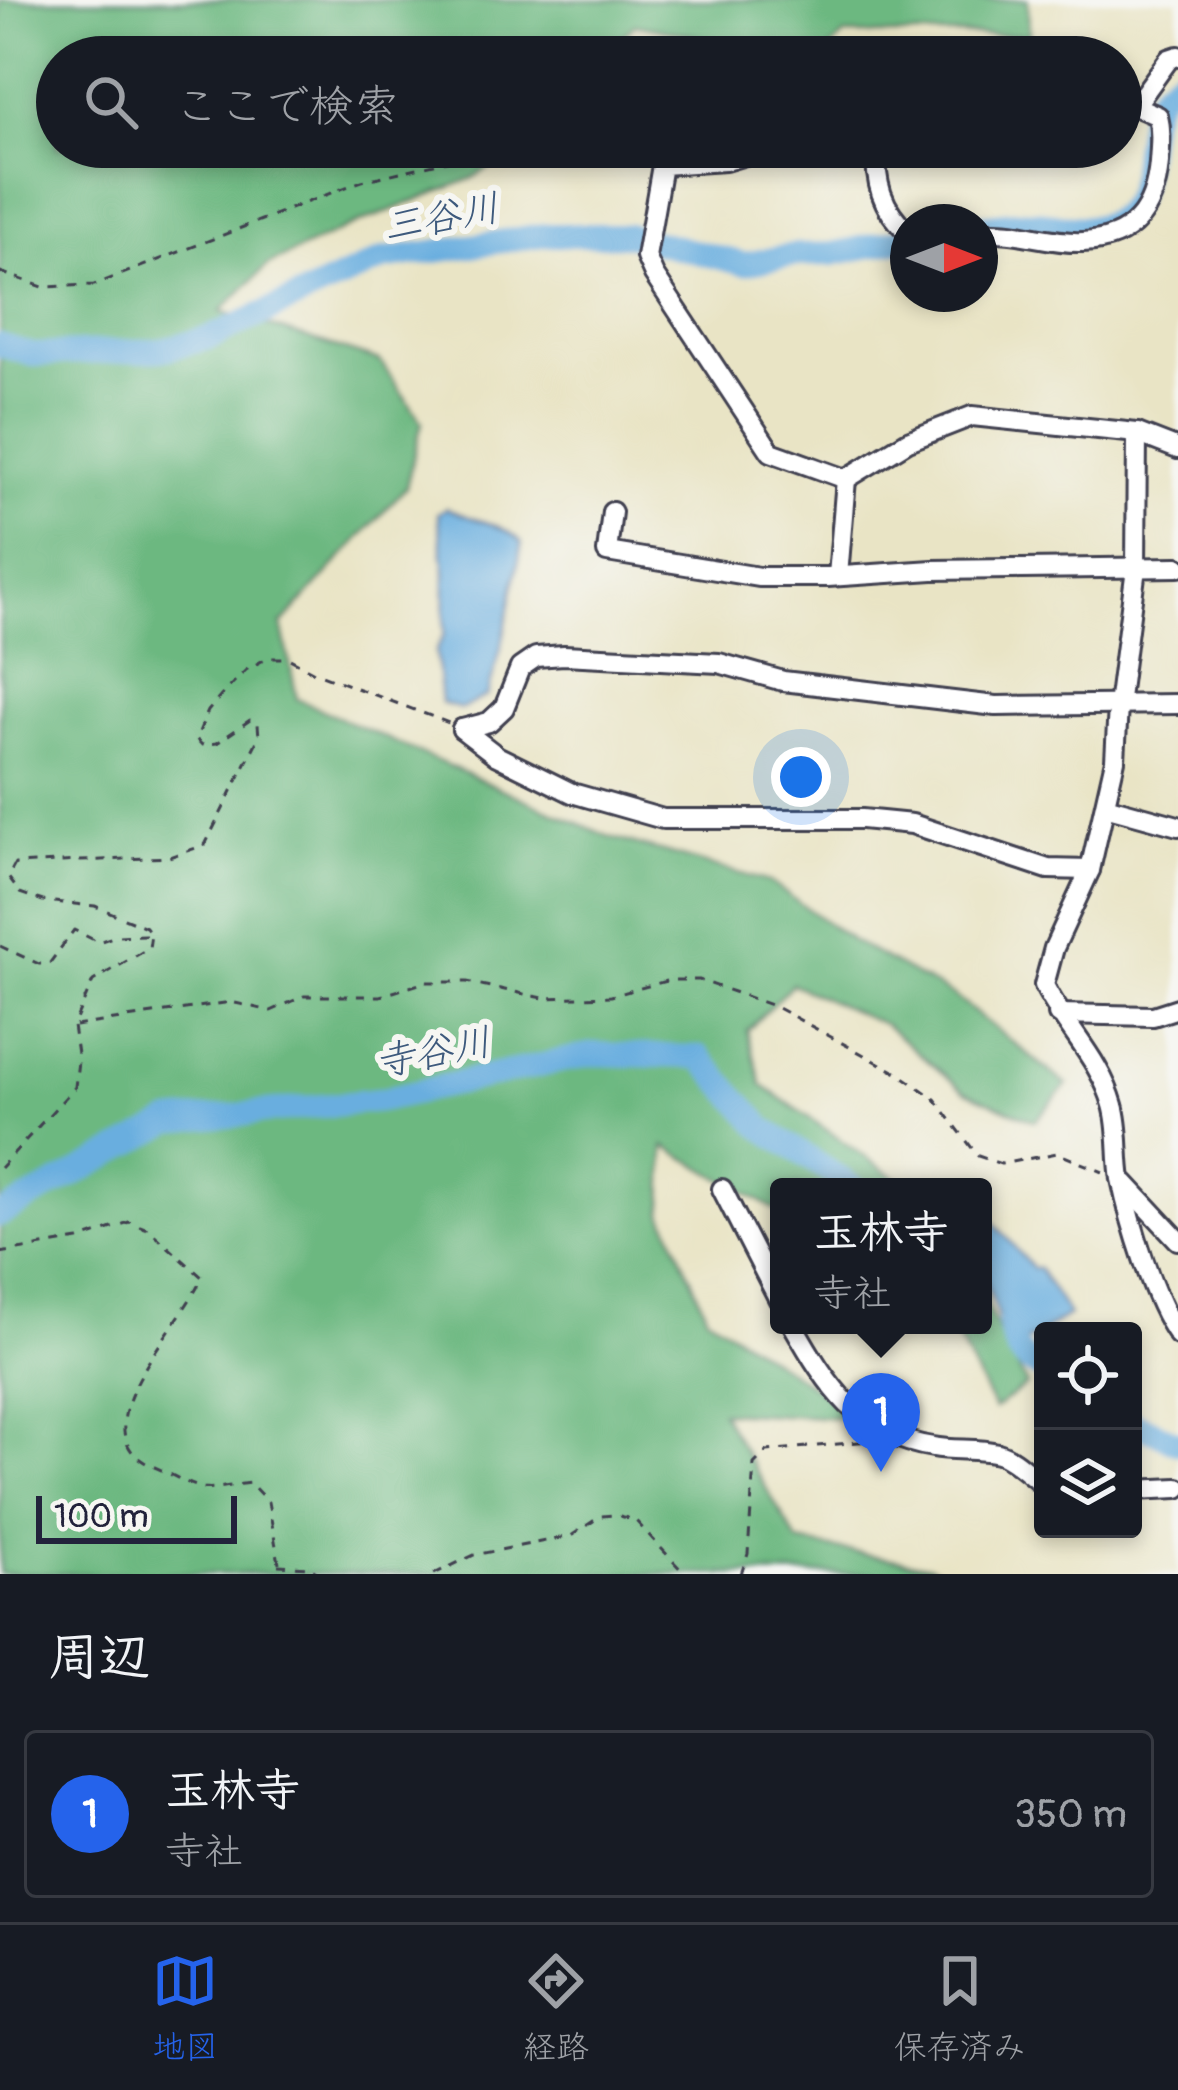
<!DOCTYPE html>
<html lang="ja">
<head>
<meta charset="utf-8">
<style>
	:root { --surface:#171b24; --page:#20242c; --text:#f1f3f6; --muted:#9ea1a6; --line:#363941; --accent:#2563eb }
	body { margin:0; font-family:Pangolin,"Klee One",sans-serif; background:var(--page); color:var(--text) }
	.controls { position:absolute; right:36px; bottom:36px; display:grid; overflow:hidden; border-radius:12px; box-shadow:0 6px 18px #0003 }
	.controls button { width:108px; height:108px; display:grid; place-items:center; padding:0; border:0; border-bottom:3px solid var(--line); background:var(--surface); color:var(--text); font:60px sans-serif }
	.compass { position:absolute; left:890px; top:204px; width:108px; height:108px; border-radius:50%; background:var(--surface); box-shadow:0 6px 18px #0003; rotate:90deg }
	.scale { position:absolute; left:36px; bottom:30px; width:201px; box-sizing:border-box; padding-left:12px; border:6px solid #22223b; border-top:0; font-size:33px; line-height:42px; white-space:nowrap; color:#22223b; -webkit-text-stroke:9px #f6f6f2; paint-order:stroke }
	.you { position:absolute; left:801px; top:777px; width:42px; height:42px; margin:-30px; border:9px solid #fff; border-radius:50%; background:#1a73e8; box-shadow:0 0 0 18px #1a73e833 }
	.badge { display:grid; place-items:center; width:78px; height:78px; border-radius:50%; background:var(--accent); color:#fff; font-size:39px; font-weight:700 }
	.pin { position:absolute; translate:-50% -99px; filter:drop-shadow(0 3px 6px #0008) }
	.pin::after { content:''; position:absolute; top:63px; width:42px; height:36px; background:inherit; clip-path:polygon(0 0,100% 0,50% 100%) }
	.popup { position:absolute; left:770px; top:1178px; width:222px; height:156px; box-sizing:border-box; display:grid; place-content:center; border-radius:12px; background:var(--surface); filter:drop-shadow(0 3px 9px #0005); font-size:39px; white-space:nowrap; color:var(--muted) }
	.popup b { font-size:45px; color:var(--text) }
	.popup::after { content:''; position:absolute; left:50%; top:100%; margin-left:-24px; border:24px solid transparent; border-top-color:var(--surface) }
	.list { margin:0; padding:0; list-style:none }
	h2 { display:flex; justify-content:space-between; align-items:center; height:156px; margin:0; padding:0 48px; font-size:51px }
	h2 small { font-size:39px; font-weight:400; color:var(--muted) }
	.list li { display:grid; grid-template-columns:78px 1fr auto; gap:36px; align-items:center; box-sizing:border-box; height:168px; margin:0 24px 24px; padding:0 24px; border:3px solid var(--line); border-radius:12px }
	.list b { display:block; font-size:45px; white-space:nowrap }
	.list p { margin:0; font-size:39px; white-space:nowrap; color:var(--muted) }
	.list em { font-size:39px; font-style:normal; color:var(--muted) }
	.icon { flex:none; width:66px; height:66px; fill:none; stroke:currentColor; stroke-width:2; stroke-linecap:round; stroke-linejoin:round }
	.map { position:relative; flex:none; width:1178px; height:1574px; overflow:hidden }
	.search { position:absolute; background:var(--surface); box-shadow:0 6px 18px #0003; left:36px; right:36px; top:36px; height:132px; display:flex; align-items:center; gap:30px; box-sizing:border-box; padding:0 42px; border-radius:66px; color:var(--muted); font-size:45px }
	.sheet { height:348px; background:var(--surface) }
	nav { display:flex; justify-content:space-around; align-items:center; box-sizing:border-box; height:168px; border-top:3px solid var(--line); background:var(--surface); font-size:33px; color:var(--muted) }
	nav a { display:grid; justify-items:center; gap:6px }
	nav .on { color:var(--accent) }
	.map>svg:first-child { display:block }
	.forest { fill:#6cb880; stroke:#476d5e; stroke-width:3 }
	.water { fill:#69aedf; stroke:#46688d; stroke-width:3 }
	.lines { fill:none; stroke-linecap:round; stroke-linejoin:round }
	.river { stroke:#69aedf; stroke-width:24 }
	.minor-casing { stroke:#403f50; stroke-width:24 }
	.path { stroke:#403f50; stroke-width:3; stroke-dasharray:9 9; stroke-linecap:butt }
	.minor { stroke:#fff; stroke-width:18 }
	.labels { text-anchor:middle; stroke-width:12; stroke-linejoin:round; paint-order:stroke }
	.water-label { font-size:39px; font-style:italic; fill:#3e5a7d; stroke:#f6f6f2 }
</style>
</head>
<body>
<div class="map">
<svg width="1178" height="1574" viewBox="0 0 1178 1574">
	<rect width="100%" height="100%" fill="#f6f6f2"/>
	<filter id="ink" filterUnits="userSpaceOnUse"><feTurbulence type="fractalNoise" baseFrequency=".00833" numOctaves="2"/><feDisplacementMap in="SourceGraphic" scale="24" xChannelSelector="R" yChannelSelector="G"/><feConvolveMatrix kernelMatrix="1 2 1 2 8 2 1 2 1" color-interpolation-filters="sRGB"/></filter>
	<filter id="wash" filterUnits="userSpaceOnUse"><feTurbulence type="fractalNoise" baseFrequency=".004" numOctaves="4" result="noise"/><feDisplacementMap in="SourceGraphic" scale="48" xChannelSelector="R" yChannelSelector="G"/><feGaussianBlur stdDeviation="2.7" result="paint"/><feColorMatrix in="noise" values="0 0 0 0 0 0 0 0 0 0 0 0 0 0 0 0 0 1.4 0 .05"/><feComposite in="paint" operator="in"/></filter>
	<g filter="url(#wash)">
		<rect width="100%" height="100%" fill="#e9e4c5"/>
		<g class="forest">
			<path d="M0 0H1028L1029 35H844L822 57H738L721 41 635 24 600 57H57V147H523L471 179 349 227 268 265 221 311 380 361 422 422 406 487 282 624 297 699 610 837 770 882 851 940 954 996 1067 1085 1035 1121 964 1091 885 1025 792 984 747 1031 762 1085 909 1187H779V1212L665 1146 663 1212 707 1316 836 1402 842 1418 721 1412 798 1542 930 1566 950 1574H0Z"/>
			<path d="M983 1271 987 1308 1027 1385 994 1409 951 1325H983Z"/>
		</g>
		<g class="water">
			<path d="M447 508C471 521 506 523 522 543L502 645 487 696 461 709 441 703 436 651 444 634 445 572 438 513Z"/>
			<path d="M983 1216 989 1217 1033 1269 1038 1268 1069 1315 1009 1353 984 1274Z"/>
		</g>
		<g class="lines">
			<g class="river">
				<path d="M980 226C998 224 1018 220 1036 222 1058 224 1078 231 1101 225 1158 210 1133 137 1158 97 1162 90 1171 84 1178 78"/>
				<path d="M0 345 33 355 160 350 209 338 384 259 543 235H629L744 264 793 255 832 254 908 238"/>
				<path d="M0 1215 171 1122 380 1100 593 1054 700 1057 763 1128 853 1187"/>
				<path d="M1009 1323C1014 1349 1018 1358 1043 1370"/>
				<path d="M1133 1422 1178 1443"/>
			</g>
		</g>
	</g>
	<g filter="url(#ink)">
		<g class="lines">
			<defs>
				<g id="minor">
					<path d="M1121 104 1135 106 1169 59 1178 56"/>
					<path d="M772 147 725 161 662 165 646 257 654 275 771 452 846 479 908 441 972 416 1137 433 1178 449"/>
					<path d="M876 147C875 182 881 208 908 232"/>
					<path d="M980 233C1016 228 1048 244 1083 242 1134 240 1155 209 1159 163 1160 147 1162 132 1158 116L1135 106"/>
					<path d="M1137 433 1136 568 1118 706 1115 760 1090 870 1054 948 1044 985C1064 1026 1101 1061 1113 1105 1120 1129 1117 1155 1121 1179 1130 1222 1153 1300 1178 1335"/>
					<path d="M612 512 607 552 759 577H828L933 570 1178 567"/>
					<path d="M838 576 846 479"/>
					<path d="M462 729 489 722 504 708 520 668 536 657 564 655 719 663 783 681 996 706 1178 704"/>
					<path d="M462 729 497 756 572 793 663 819H862L912 824 1048 869 1090 870"/>
					<path d="M1105 806 1178 826"/>
					<path d="M1058 1014 1153 1016 1178 1008"/>
					<path d="M1125 1183 1178 1240"/>
					<path d="M722 1189 779 1300"/>
					<path d="M793 1325C827 1385 859 1436 933 1447 954 1451 977 1448 998 1453 1013 1457 1030 1475 1043 1484"/>
					<path d="M1133 1490 1178 1488"/>
				</g>
			</defs>
			<use href="#minor" class="minor-casing"/>
			<g class="path">
				<path d="M0 272 43 287 94 285 362 181 506 147"/>
				<path d="M0 946 39 964H49L74 930 98 942 116 936 147 935"/>
				<path d="M75 1026 231 1002 271 1011 304 996H380L426 982H467L543 998 611 996 670 980H699L774 1006 901 1075 935 1099 978 1156 1001 1164 1057 1153 1103 1172"/>
				<path d="M0 1168 75 1087 78 1061 73 1026 93 981 149 948 151 934 146 927 95 906 43 901 20 893 8 877 15 864 169 857 205 845 259 737 258 724 250 720 217 743 202 745 196 739 208 711 227 689 246 670 267 658H288L314 672 449 723"/>
				<path d="M0 1253 79 1240 129 1222 148 1229 202 1277C186 1321 72 1431 152 1466 168 1472 187 1485 204 1488 217 1490 236 1484 250 1483L268 1502 281 1574"/>
				<path d="M278 1565 309 1567 319 1574"/>
				<path d="M434 1574 474 1555 571 1536 601 1516 616 1515 635 1520 685 1574"/>
				<path d="M741 1574 748 1554 754 1464 767 1451 869 1441"/>
			</g>
			<use href="#minor" class="minor"/>
		</g>
	</g>
	<g class="labels">
		<g class="water-label">
			<text transform="translate(441 216) rotate(-10)" y="14">三谷川</text>
			<text transform="translate(433 1051) rotate(-11)" y="14">寺谷川</text>
		</g>
	</g>
</svg>
<div class="controls">
<button><svg class="icon" aria-label="locate" viewBox="0 0 24 24"><circle cx="12" cy="12" r="6"/><path d="M12 2v4M12 18v4M2 12h4M18 12h4"/></svg></button>
<button><svg class="icon" aria-label="layers" viewBox="0 0 24 24"><path d="M12 4l9 5-9 5-9-5zM3 14l9 5 9-5"/></svg></button>
</div>
<svg class="compass" viewBox="-18 -18 36 36"><path d="M0-13l5 13h-10z" fill="#e53935"/><path d="M0 13l5-13h-10z" fill="#9ea1a6"/></svg>
<div class="scale">100 m</div>
<div class="you"></div>
<div class="pin badge" style="left:881px;top:1472px">1</div>
<div class="popup"><b>玉林寺</b>寺社</div>
<div class="search"><svg class="icon" aria-label="search" viewBox="0 0 24 24"><circle cx="10" cy="10" r="6"/><path d="M15 15l6 6"/></svg>ここで検索</div>
</div>
<section class="sheet">
<h2>周辺<small></small></h2>
<ul class="list">
<li><span class="badge">1</span><div><b>玉林寺</b><p>寺社</p></div><em>350 m</em></li>
</ul>
</section>
<nav>
<a class="on"><svg class="icon" aria-label="map" viewBox="0 0 24 24"><path d="M3 6l6-2 6 2 6-2v14l-6 2-6-2-6 2zM9 4v14M15 6v14"/></svg>地図</a>
<a><svg class="icon" aria-label="directions" viewBox="0 0 24 24"><path d="M12 3l9 9-9 9-9-9zM9 14v-3h6M13 9l2 2-2 2"/></svg>経路</a>
<a><svg class="icon" aria-label="saved" viewBox="0 0 24 24"><path d="M7 4h10v16l-5-4-5 4z"/></svg>保存済み</a>
</nav>
</body>
</html>
